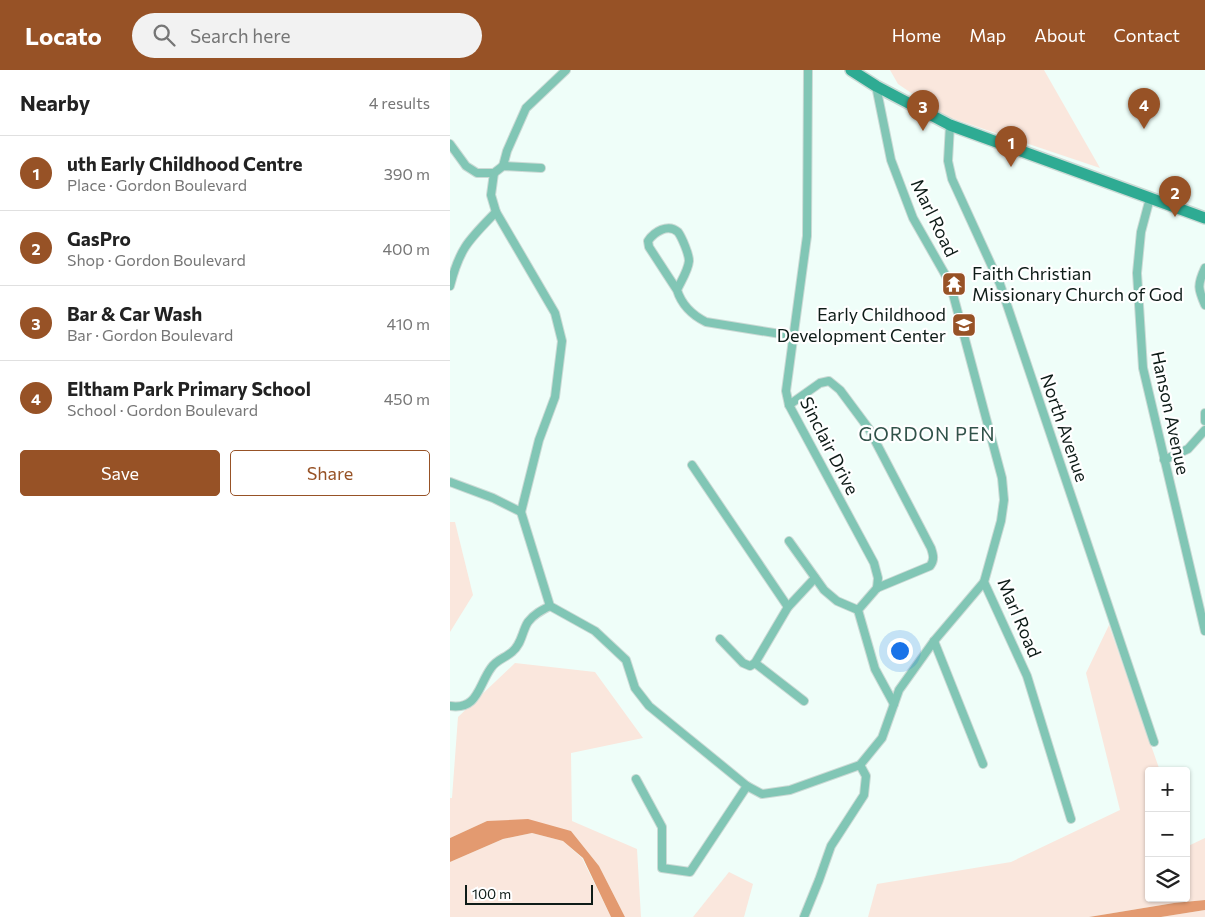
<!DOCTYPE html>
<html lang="en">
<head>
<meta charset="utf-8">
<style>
	:root { --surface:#fff; --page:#f2f2f2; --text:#222; --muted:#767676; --line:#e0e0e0; --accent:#975226 }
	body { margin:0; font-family:Commissioner,sans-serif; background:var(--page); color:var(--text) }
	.controls { position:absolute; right:15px; bottom:15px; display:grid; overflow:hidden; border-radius:5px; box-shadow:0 1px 4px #0004 }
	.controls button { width:45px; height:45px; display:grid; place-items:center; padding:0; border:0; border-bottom:1px solid var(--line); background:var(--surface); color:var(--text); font:25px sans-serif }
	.scale { position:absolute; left:15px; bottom:12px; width:128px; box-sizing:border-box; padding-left:5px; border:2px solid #0e1c18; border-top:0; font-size:14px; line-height:18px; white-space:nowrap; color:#0e1c18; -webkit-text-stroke:4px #fff; paint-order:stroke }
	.you { position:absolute; left:449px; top:580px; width:18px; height:18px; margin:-12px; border:4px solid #fff; border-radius:50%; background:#1a73e8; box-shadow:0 0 0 8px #1a73e833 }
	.badge { display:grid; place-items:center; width:32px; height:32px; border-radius:50%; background:var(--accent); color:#fff; font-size:16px; font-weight:700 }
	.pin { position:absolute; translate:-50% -41px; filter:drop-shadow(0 1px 2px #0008) }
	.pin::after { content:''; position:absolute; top:26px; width:18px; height:15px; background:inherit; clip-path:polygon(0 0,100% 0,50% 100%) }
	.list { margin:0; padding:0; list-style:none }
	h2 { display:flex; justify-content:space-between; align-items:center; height:65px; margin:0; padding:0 20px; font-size:21px }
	h2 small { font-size:16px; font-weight:400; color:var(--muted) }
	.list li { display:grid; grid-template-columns:32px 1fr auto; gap:15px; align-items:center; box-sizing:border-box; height:75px; padding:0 20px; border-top:1px solid var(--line) }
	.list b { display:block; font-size:19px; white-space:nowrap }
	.list p { margin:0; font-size:16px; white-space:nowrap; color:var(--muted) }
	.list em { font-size:16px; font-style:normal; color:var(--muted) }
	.actions { display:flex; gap:10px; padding:15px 20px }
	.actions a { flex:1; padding:11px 0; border:1px solid var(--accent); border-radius:5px; text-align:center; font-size:18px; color:var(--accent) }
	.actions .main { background:var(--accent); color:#fff }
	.icon { flex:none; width:28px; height:28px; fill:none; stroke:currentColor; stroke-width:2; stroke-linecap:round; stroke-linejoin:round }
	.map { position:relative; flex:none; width:755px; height:847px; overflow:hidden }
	header { display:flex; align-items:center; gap:30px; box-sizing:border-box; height:70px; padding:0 25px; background:var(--accent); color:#fff }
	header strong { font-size:24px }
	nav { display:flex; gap:28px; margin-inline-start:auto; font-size:18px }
	.search { width:350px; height:45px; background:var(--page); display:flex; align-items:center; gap:12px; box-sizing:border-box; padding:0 18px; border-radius:28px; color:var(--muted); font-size:19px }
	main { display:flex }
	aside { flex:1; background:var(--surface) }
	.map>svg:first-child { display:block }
	.green { fill:#fae7dd }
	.water { fill:#e39a70 }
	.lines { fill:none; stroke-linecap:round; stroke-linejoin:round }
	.street-casing { stroke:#cbdad5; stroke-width:10 }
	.secondary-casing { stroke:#cbdad5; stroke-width:14 }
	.street { stroke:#81c6b5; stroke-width:8 }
	.secondary { stroke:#2eab93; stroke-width:11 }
	.labels { text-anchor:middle; stroke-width:4.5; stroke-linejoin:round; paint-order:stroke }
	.street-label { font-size:18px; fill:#0e1c18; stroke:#fff }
	.poi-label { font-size:18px; fill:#0e1c18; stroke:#fff; text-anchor:start }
	.neighbourhood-label { font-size:19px; letter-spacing:1px; fill:#31534a; stroke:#fff }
</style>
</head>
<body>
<header>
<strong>Locato</strong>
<div class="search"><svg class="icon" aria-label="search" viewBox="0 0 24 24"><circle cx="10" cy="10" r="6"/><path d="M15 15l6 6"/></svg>Search here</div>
<nav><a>Home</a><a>Map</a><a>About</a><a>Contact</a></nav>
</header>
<main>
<aside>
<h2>Nearby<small>4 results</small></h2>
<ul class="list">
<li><span class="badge">1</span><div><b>uth Early Childhood Centre</b><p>Place · Gordon Boulevard</p></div><em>390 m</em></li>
<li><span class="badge">2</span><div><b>GasPro</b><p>Shop · Gordon Boulevard</p></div><em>400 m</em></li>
<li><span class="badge">3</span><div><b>Bar &amp; Car Wash</b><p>Bar · Gordon Boulevard</p></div><em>410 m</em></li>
<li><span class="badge">4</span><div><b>Eltham Park Primary School</b><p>School · Gordon Boulevard</p></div><em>450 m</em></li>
</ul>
<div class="actions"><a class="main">Save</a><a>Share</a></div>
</aside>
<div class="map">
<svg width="755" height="847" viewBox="0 0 755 847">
	<rect width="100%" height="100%" fill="#effef9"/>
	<g class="green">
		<path d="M440 0H594L650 98 495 46 448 14Z"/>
		<path d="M0 452H5L23 525 0 562Z"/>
		<path d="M659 555 710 701H699V828H736V777L755 768V830L724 833 639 847H418L427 814 561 792 670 740 636 603Z"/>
		<path d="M65 593 145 602 193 668 121 683 122 751 187 779 191 847H175L149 796 121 761 37 751 0 768V728H2L8 647Z"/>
		<path d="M82 763 113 771 132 788 161 847H0V792L53 769Z"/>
		<path d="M279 802 303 814 294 847H243Z"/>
		<path d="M755 840V847H711Z"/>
	</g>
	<g class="water">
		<path d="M78 749 121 761 149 796 175 847H161L133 788 113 771 82 763 53 769 0 792V768L37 751Z"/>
		<path d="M755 830V840L711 847H639L724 833Z"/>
	</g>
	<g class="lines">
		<defs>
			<g id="street">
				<path d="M358 0 357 166 336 321 339 335 424 493 428 508 427 518"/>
				<path d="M426 16 441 90 463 148 500 213 552 408 554 430 551 451 534 512 577 606 621 749"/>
				<path d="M500 55 498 91 502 109 550 214 704 672"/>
				<path d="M0 74 16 96 27 103H44L41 125 46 142 105 243 112 271 105 327 89 370 71 442"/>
				<path d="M53 96 57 81 76 38 116 0"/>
				<path d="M44 103 53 96 91 98"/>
				<path d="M700 128 691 162 687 203 693 298 755 561"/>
				<path d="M755 198C747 215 748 219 755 235"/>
				<path d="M0 216C10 177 19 170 46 142"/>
				<path d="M227 220 199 177 198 171C204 162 218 153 228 162 231 166 233 171 235 176 237 181 239 186 239 191 238 201 231 211 227 220 232 236 242 245 256 252L343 266"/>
				<path d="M339 335 370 313 379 311 390 320 419 359 481 478C483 484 485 490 480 496L427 518 408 540 425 599 444 634"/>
				<path d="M755 343V351"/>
				<path d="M714 390 738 379 755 360"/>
				<path d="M242 395 338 537"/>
				<path d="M0 412 43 428 71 442 100 536 145 561 176 590 185 618 199 636 297 716 312 724 340 720 410 695 432 668 449 620 484 571 534 512"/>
				<path d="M339 471 374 520 387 531 408 540"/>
				<path d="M270 569 293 593 300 596 305 593"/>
				<path d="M484 571 533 694"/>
				<path d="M354 631 305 593 338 537 365 508"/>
				<path d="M0 636C28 640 28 616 41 598 46 590 55 588 62 582 72 574 72 561 78 552 84 544 92 540 100 536"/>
				<path d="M186 709 212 757V798L240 802 297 716"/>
				<path d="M354 847 369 810 381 776 414 725 416 706 410 695"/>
			</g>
			<path id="secondary" d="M401 0 426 16 500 55 755 148"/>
		</defs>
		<use href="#street" class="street-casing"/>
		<use href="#secondary" class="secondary-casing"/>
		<use href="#street" class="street"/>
		<use href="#secondary" class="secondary"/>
	</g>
	<defs>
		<symbol id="temple-square" viewBox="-11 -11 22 22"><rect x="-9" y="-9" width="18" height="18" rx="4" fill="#975226" stroke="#fff"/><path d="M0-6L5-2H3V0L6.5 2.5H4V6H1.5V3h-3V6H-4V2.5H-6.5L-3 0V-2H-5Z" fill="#fff"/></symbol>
		<symbol id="school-square" viewBox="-11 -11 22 22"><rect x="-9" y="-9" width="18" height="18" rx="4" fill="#975226" stroke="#fff"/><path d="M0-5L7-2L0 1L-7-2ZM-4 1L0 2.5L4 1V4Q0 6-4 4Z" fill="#fff"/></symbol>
	</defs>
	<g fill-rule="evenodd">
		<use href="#temple-square" x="490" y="200" width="28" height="28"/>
		<use href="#school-square" x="500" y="241" width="28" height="28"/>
	</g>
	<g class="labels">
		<g class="street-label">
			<text transform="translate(484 148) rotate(64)" y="6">Marl Road</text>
			<text transform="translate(720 343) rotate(78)" y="6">Hanson Avenue</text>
			<text transform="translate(614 358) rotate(71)" y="6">North Avenue</text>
			<text transform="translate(379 376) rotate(63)" y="6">Sinclair Drive</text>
			<text transform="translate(569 548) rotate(67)" y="6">Marl Road</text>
		</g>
		<g class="poi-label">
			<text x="522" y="210">Faith Christian<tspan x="522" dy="21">Missionary Church of God</tspan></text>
			<text x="496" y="251" text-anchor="end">Early Childhood<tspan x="496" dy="21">Development Center</tspan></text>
		</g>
		<g class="neighbourhood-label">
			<text x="477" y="371">GORDON PEN</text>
		</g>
	</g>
</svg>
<div class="controls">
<button>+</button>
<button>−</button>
<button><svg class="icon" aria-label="layers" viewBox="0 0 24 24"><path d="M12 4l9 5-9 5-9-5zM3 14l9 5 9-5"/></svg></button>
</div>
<div class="scale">100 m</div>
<div class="you"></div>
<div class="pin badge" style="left:561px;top:97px">1</div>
<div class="pin badge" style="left:725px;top:147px">2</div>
<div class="pin badge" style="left:473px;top:61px">3</div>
<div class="pin badge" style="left:694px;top:59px">4</div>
</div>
</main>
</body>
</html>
